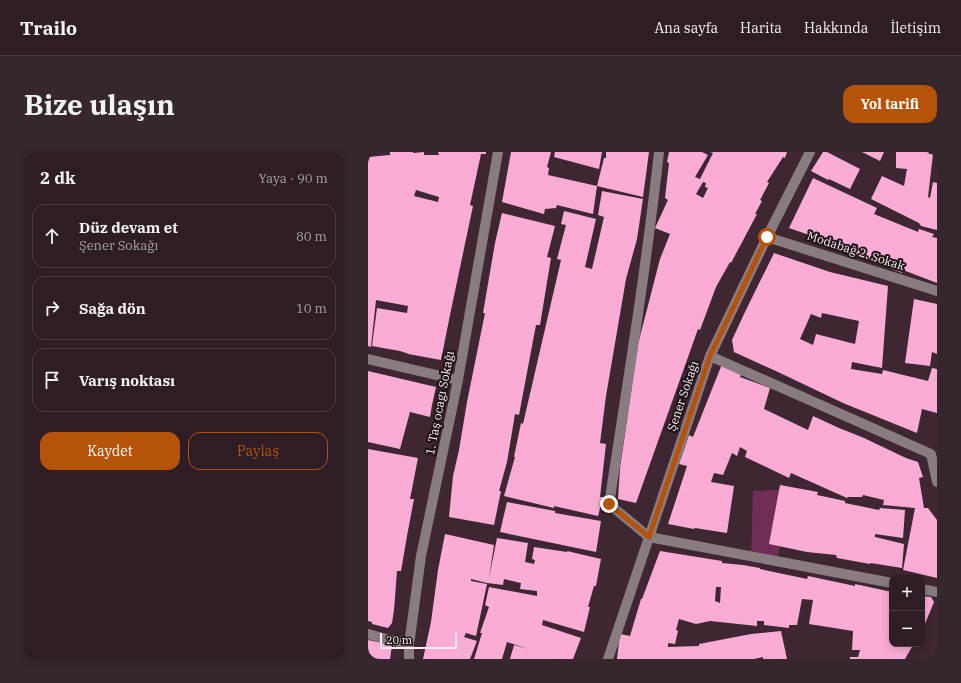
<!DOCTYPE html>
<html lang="tr">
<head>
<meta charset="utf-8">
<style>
	:root { --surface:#2e1d26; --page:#36262e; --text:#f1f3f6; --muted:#a7a2a7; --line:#493b43; --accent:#b45309 }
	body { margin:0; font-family:"IBM Plex Serif",serif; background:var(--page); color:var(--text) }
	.controls { position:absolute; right:12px; bottom:12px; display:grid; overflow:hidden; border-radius:8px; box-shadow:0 2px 10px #0003 }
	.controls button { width:36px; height:36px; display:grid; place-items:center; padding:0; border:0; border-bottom:1px solid var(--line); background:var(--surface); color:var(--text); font:20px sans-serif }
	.scale { position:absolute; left:12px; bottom:10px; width:77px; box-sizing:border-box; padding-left:4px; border:2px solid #fdedf5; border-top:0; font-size:11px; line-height:14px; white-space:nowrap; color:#fdedf5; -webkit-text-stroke:3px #1e1319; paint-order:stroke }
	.stop { position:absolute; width:12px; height:12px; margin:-9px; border:3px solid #b45309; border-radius:50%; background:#fff }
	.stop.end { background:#b45309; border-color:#fff; box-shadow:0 1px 4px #0008 }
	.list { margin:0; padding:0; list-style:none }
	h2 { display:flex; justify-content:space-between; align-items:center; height:52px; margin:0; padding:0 16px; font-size:17px }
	h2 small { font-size:13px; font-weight:400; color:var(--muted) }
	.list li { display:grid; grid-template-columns:26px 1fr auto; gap:12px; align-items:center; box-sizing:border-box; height:64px; margin:0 8px 8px; padding:0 8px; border:1px solid var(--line); border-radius:12px }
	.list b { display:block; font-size:15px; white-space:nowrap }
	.list p { margin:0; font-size:13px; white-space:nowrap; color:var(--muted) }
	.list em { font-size:13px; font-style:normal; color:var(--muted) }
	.actions { display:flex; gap:8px; padding:12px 16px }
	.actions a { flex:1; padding:9px 0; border:1px solid var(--accent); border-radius:12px; text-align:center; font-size:14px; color:var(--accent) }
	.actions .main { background:var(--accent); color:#fff }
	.icon { flex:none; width:22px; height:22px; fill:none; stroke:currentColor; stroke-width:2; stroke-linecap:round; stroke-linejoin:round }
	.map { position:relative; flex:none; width:569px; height:507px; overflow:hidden; border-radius:12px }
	header { display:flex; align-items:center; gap:24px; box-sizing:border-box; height:56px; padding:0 20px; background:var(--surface); border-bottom:1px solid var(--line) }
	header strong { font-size:19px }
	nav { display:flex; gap:22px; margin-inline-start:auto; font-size:14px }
	.intro { display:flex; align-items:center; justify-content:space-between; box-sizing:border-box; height:96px; padding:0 24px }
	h1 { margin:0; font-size:28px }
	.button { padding:10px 18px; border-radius:12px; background:var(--accent); color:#fff; font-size:14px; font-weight:700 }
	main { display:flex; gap:24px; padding:0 24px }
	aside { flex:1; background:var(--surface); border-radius:12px; box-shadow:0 2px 10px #0003 }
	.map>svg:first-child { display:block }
	.green { fill:#702e54 }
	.building { fill:#faacd4; fill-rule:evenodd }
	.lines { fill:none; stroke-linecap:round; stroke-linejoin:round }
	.minor { stroke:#887b81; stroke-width:10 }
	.route { stroke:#b45309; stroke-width:5 }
	.labels { text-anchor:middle; stroke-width:4; stroke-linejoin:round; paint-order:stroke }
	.street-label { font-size:12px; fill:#fdedf5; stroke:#1e1319 }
</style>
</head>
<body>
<header>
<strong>Trailo</strong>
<nav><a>Ana sayfa</a><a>Harita</a><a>Hakkında</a><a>İletişim</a></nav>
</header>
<div class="intro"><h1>Bize ulaşın</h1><a class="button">Yol tarifi</a></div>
<main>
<aside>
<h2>2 dk<small>Yaya · 90 m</small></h2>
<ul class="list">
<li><svg class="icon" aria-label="ahead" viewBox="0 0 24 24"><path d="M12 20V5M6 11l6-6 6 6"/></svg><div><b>Düz devam et</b><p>Şener Sokağı</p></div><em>80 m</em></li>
<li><svg class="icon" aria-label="right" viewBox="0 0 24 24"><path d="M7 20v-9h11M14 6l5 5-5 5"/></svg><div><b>Sağa dön</b></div><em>10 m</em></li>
<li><svg class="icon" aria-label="arrive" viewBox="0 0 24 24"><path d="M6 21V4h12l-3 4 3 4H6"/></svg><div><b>Varış noktası</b></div></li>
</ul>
<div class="actions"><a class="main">Kaydet</a><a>Paylaş</a></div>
</aside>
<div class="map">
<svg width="569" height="507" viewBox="0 0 569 507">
	<rect width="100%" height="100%" fill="#3e2733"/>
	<path class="green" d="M425 337 409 408 383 403 385 339Z"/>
	<g class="building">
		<path d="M22 0H45V1L56 0V3H71L70 0H118V2H113L102 53 105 54 82 163 73 208 40 202H41L32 199 4 194 9 156 39 161 40 154 8 148 3 195 0 194V5L22 3ZM48 38 71 45 70 50 46 44Z"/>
		<path d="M143 0H183L179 15 181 16 180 23 229 34 225 62 189 53 188 56 177 57 176 62 134 50Z"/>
		<path d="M187 0H234L231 17 186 5Z"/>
		<path d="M238 0H281L275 45 229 34 236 6H238Z"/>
		<path d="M301 0H334L340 3 327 25 332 27 345 1 342 0H419L417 6 415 5 399 30 401 31 392 48 394 49 387 62H389L363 111 362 110 348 135 332 178 330 177 268 351 250 347 252 316 270 192 292 107 302 82 287 76 300 48 297 46 301 11 299 10ZM335 30 338 31 337 35 340 36 335 46 328 42Z"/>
		<path d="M455 0H459L492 17 482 37 461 27 460 28 443 19Z"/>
		<path d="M494 0H516L512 9Z"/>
		<path d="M528 0H561V2H565L560 45 562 46 565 30 569 31V78L553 74 551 71 503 47 514 24 536 34 539 17 528 16Z"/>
		<path d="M445 26 509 56 506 62 550 80 551 77 566 82 564 85 569 86V131L535 118 534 121 478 98 479 96 421 76Z"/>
		<path d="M234 39 275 47 269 87 258 127 238 244 232 291 238 292 232 345H235L230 364 186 354V356L136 344 147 305H146L153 271 155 272 193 108 189 107 198 73 193 72 196 59 228 67 217 115 224 117 236 65 230 63Z"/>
		<path d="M134 61 187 74 179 105 183 106 172 173H168L151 263 147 262 139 310 131 339H133L126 373 81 365 85 324 91 298 99 250 117 161H115L127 91Z"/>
		<path d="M406 101 462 120 520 134 514 216 484 210 483 217 514 222 515 218 560 229 564 216 569 217V261L554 257 549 281 475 251 410 220 366 200 364 188 376 162ZM454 161 491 169 487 192 448 182 445 193 432 187 443 162 453 166Z"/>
		<path d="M546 147 569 152V202L564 200 562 214 537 211Z"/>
		<path d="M354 212 374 220 372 225 402 236 396 257 440 278 445 264 471 276 496 286 538 306 550 310 555 325 551 326 556 356H560L569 368V426L535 418 547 356 515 353 516 348 495 343 494 345H480L479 346 423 321 421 326 377 305 379 299 372 295 369 304 364 301 355 323 346 321 343 330 366 334 359 381 327 376 326 377 300 372 319 314 311 312 321 283 325 285Z"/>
		<path d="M0 219 68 235 64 253 62 265 42 260 32 297 0 290Z"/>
		<path d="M0 297 50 306 42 347H46L39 384 33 419H29L26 458 24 471 20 476 4 472V470L0 469Z"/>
		<path d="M412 333 450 340 449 343 477 349V351L511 358 512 356 537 358 535 386 507 382V385L536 392 534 416 503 411 502 412 469 406 468 403 439 400 401 392Z"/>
		<path d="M139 350 187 359V361L233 369 228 400 132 380Z"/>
		<path d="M77 382 126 393 121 426 129 386 160 391 157 410 166 412 167 408 164 407 166 395 199 400V399L233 407 228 434H226L220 455H222L216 480 175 468 174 473 213 486 205 507H142L146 493 160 497 139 490 134 507H106L114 481H112L121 455 117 453 121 435 169 444V439L152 437 153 431 136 427 135 433 119 431 103 427V429L119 432 108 484 98 481 96 485 109 489 102 507H55L63 470 70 418Z"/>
		<path d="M292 399 354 409V411L375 413 392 416V417L439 427 440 424 487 434V432L524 440V492H547L546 494 545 493 537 507H482V505H490L492 498H484L485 479 441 472 445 448 434 447 429 473H421V476L396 473V469H389V474L342 469 328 472 311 467 308 478 310 479 307 492 300 491V495L331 494V492L383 482 413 479 419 507H395V505L386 507H249L252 482 262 484 273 447H274ZM348 435H353L352 451 347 449Z"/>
		<path d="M554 444 563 445 566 450 554 479Z"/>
		<path d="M0 488 24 493 22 507H0Z"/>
	</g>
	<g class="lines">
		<g class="minor">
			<path d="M291 0C278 118 259 235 241 352L281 385 524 431"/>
			<path d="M399 85 569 139"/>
			<path d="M342 204 563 302 569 330"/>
			<path d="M0 207 90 228"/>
			<path d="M554 437 569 440"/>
			<path d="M0 482 41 493"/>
			<path d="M41 507V493L53 404 90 228 130 0"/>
			<path d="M240 507 342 204 399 85 442 0"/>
		</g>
	</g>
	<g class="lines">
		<path class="route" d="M241 352 281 385 342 204 399 85"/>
	</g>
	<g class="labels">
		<g class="street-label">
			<text transform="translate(488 99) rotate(18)" y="4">Modabağ 2. Sokak</text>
			<text transform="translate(315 244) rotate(-71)" y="4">Şener Sokağı</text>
			<text transform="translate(72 251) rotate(-79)" y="4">1. Taş ocagı Sokağı</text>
		</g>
	</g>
</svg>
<div class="controls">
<button>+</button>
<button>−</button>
</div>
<div class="scale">20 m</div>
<div class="stop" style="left:399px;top:85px"></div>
<div class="stop end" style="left:241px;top:352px"></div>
</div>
</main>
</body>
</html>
